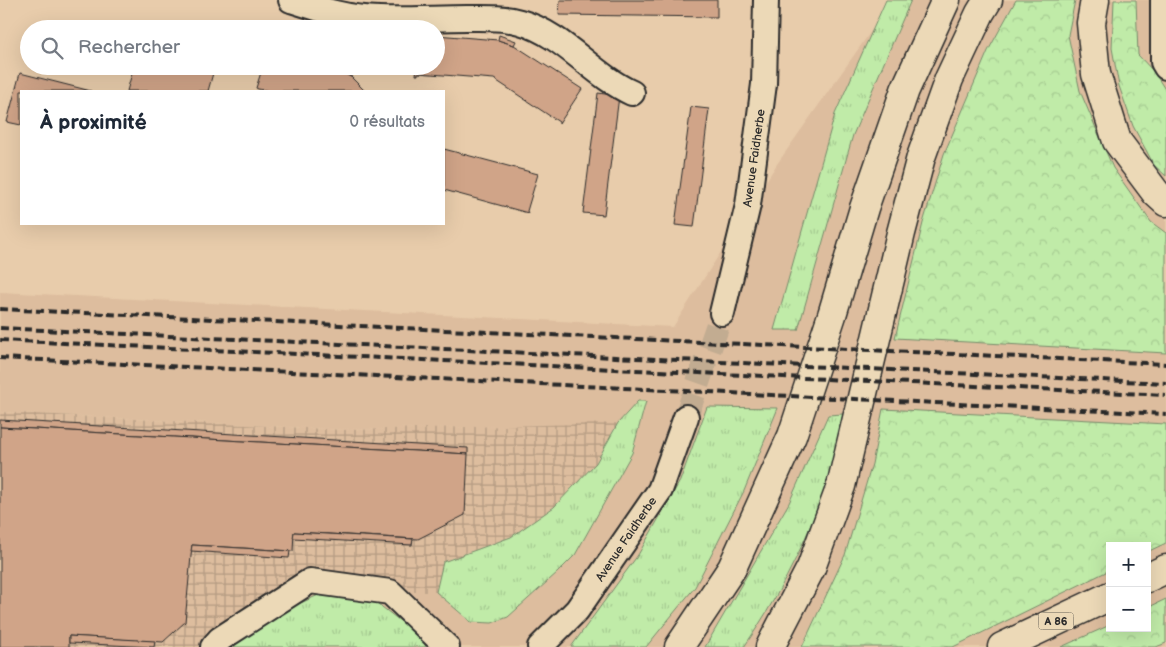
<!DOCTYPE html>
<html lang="fr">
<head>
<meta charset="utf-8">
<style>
	:root { --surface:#fff; --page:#f6f6f7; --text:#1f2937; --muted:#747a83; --line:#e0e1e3 }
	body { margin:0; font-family:"Balsamiq Sans",sans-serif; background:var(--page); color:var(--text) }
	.controls { position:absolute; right:15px; bottom:15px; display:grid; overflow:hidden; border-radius:0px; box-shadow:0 5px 20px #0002 }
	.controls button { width:45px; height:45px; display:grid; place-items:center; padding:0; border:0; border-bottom:1px solid var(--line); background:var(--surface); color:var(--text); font:25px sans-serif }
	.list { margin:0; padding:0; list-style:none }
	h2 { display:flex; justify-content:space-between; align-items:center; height:65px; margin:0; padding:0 20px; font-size:21px }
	h2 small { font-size:16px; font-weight:400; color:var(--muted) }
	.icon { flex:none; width:28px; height:28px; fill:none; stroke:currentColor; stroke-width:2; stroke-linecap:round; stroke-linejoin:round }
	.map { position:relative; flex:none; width:1166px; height:647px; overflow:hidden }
	.search { position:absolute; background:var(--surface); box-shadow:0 5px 20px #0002; left:20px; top:20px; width:425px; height:55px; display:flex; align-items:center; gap:12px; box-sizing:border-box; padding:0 18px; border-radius:28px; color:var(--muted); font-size:19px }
	.panel { position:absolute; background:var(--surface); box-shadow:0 5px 20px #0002; left:20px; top:90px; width:425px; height:135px; border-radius:0px }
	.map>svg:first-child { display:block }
	.built { fill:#ddbd9e; fill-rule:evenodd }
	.industrial { fill:url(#industrial-grid) }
	.grass { fill:url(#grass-tufts); stroke:#768b6a }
	.forest { fill:url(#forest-crowns); stroke:#768b6a }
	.building { fill:#d0a488; stroke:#2b2b2b }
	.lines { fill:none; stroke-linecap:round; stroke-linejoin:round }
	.minor-tunnel { stroke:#c2ac91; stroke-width:24; stroke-dasharray:24 12; stroke-linecap:butt }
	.minor-casing { stroke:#2b2b2b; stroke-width:28 }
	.highway-casing { stroke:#2b2b2b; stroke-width:31 }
	.minor { stroke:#ecd9b7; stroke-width:24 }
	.highway { stroke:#ecd9b7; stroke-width:28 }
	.rail { stroke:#2b2b2b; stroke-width:4; stroke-dasharray:8 4; stroke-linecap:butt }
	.labels { text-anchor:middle; stroke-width:4; stroke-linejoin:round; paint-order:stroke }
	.shield { fill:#ecd9b7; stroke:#655f55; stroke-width:1 }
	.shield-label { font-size:11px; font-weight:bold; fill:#2b2b2b }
	.street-label { font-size:12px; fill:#2b2b2b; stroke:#ecd9b7 }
</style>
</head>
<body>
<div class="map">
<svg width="1166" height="647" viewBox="0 0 1166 647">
	<defs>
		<pattern id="industrial-grid" width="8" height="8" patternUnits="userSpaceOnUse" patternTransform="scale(1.25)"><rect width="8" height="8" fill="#ddbd9e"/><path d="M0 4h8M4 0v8" fill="none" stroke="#b39a81"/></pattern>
		<pattern id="grass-tufts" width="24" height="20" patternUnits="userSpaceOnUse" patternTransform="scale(1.25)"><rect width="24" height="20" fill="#c0eba8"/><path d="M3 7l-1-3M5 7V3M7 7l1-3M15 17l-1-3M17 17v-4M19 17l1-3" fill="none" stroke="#a5ca91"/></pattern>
		<pattern id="forest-crowns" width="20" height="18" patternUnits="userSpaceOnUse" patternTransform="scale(1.25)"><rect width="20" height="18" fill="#c0eba8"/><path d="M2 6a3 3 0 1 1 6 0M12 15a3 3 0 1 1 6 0" fill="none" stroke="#a5ca91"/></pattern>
	</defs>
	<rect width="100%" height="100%" fill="#e8ccab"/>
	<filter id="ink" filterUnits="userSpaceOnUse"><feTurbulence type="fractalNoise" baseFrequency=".02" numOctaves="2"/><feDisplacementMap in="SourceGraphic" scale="10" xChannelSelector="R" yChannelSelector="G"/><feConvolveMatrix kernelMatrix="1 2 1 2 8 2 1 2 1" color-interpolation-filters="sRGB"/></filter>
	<g filter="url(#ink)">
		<path class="built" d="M893 0H1166V647H213L310 581 443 562 511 537 617 424 346 430 0 412V292L673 327 777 164ZM1110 546H1147V628H1110Z"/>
		<path class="industrial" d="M0 412 346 430 618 423 596 463 554 507 511 537 443 562 436 592H390L310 581 213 647H0Z"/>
		<g class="grass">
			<path d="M886 0H911L853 135 798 330H774L835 114Z"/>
			<path d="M638 401H646L632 453 575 555 558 572 508 617 492 623 471 622 436 592 443 562 511 537 554 507 596 463 618 423Z"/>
			<path d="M707 407 778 408 744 491 695 587 646 647H571L638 555 680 481Z"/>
			<path d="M843 414C836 443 831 474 820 502 801 553 775 602 744 647H705L789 503 828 415Z"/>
			<path d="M332 589 369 597 421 637 426 647H213L220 639Z"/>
		</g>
		<g class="forest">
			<path d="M1016 0H1075L1068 35 1080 91 1113 168 1151 222 1166 233V353L895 338 923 223 944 154 988 51Z"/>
			<path d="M1114 0H1136L1138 55 1154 72 1166 91V176L1154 165 1133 126 1119 86 1112 48Z"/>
			<path d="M883 409 1166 424V543L1147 552V546H1110V570L953 647H802L845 555 872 464Z"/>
			<path d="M1166 599V643L1156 647H1061L1110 625V628H1147V608Z"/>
		</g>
		<g class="building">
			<path d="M560 0H717V17L559 15Z"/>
			<path d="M436 35 498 40 514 45 582 89 559 124V122L494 79 418 73V75H416L417 66H436Z"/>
			<path d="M499 35 516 41 514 45 498 40Z"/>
			<path d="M134 66H215L208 91H127Z"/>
			<path d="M263 66H330L351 77 365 91H271L258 89 256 88Z"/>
			<path d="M335 66H343L353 72 351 77 335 68Z"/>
			<path d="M20 73 91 91H21V125L7 122Z"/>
			<path d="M598 93 619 96 604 215 583 213Z"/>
			<path d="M691 107 709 109 694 227 675 225Z"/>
			<path d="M444 149 538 174 527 211 528 213 444 190Z"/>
			<path d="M0 420 468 448V454L0 427Z"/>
			<path d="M0 427 468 454 465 515 418 539 294 532 293 551 192 545 185 622 163 642 69 636V647H0Z"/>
			<path d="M294 532 413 539 412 545 293 538Z"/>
			<path d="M192 545 290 551 289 558 191 551Z"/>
			<path d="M69 636 155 641 154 647 69 643Z"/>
		</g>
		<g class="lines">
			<path class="minor-tunnel" d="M686 417 722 313"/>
			<defs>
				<g id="minor">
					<path d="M291 0C319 9 349 19 380 19 409 20 438 18 467 18 485 18 503 17 520 22 563 34 591 74 632 93"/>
					<path d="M1163 0V62L1166 67"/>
					<path d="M722 313 748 205 764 84 766 0"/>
					<path d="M213 647 220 639 310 581 390 592 447 647"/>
					<path d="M540 647 577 610 660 490 686 417"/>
				</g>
				<g id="highway">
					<path d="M1095 0 1091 23 1096 74 1117 141 1156 193 1166 202"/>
					<path d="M1147 578 1166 569"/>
					<path d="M679 647 732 568 792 436 832 315 864 208 905 90 946 0"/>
					<path d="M770 647 811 568 841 486 901 233 921 157 949 79 980 13 988 0"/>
					<path d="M1002 647 1110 596"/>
				</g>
			</defs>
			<use href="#minor" class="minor-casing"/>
			<use href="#highway" class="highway-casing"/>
			<use href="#minor" class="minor"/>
			<use href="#highway" class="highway"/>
			<g class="rail">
				<path d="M0 309 1166 364"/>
				<path d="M0 328 1166 383"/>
				<path d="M0 340 1166 395"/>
				<path d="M0 358 1166 414"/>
			</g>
		</g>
	</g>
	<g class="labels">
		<rect class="shield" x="1038.5" y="612.5" width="35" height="17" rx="4"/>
		<g class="shield-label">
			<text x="1056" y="625">A 86</text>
		</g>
		<g class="street-label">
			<text transform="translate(754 158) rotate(-82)" y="4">Avenue Faidherbe</text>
			<text transform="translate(626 539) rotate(-56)" y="4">Avenue Faidherbe</text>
		</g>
	</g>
</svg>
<div class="controls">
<button>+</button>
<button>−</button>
</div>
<div class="search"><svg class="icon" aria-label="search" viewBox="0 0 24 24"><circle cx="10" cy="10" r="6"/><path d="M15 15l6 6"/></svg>Rechercher</div>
<section class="panel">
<h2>À proximité<small>0 résultats</small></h2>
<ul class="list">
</ul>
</section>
</div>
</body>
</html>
